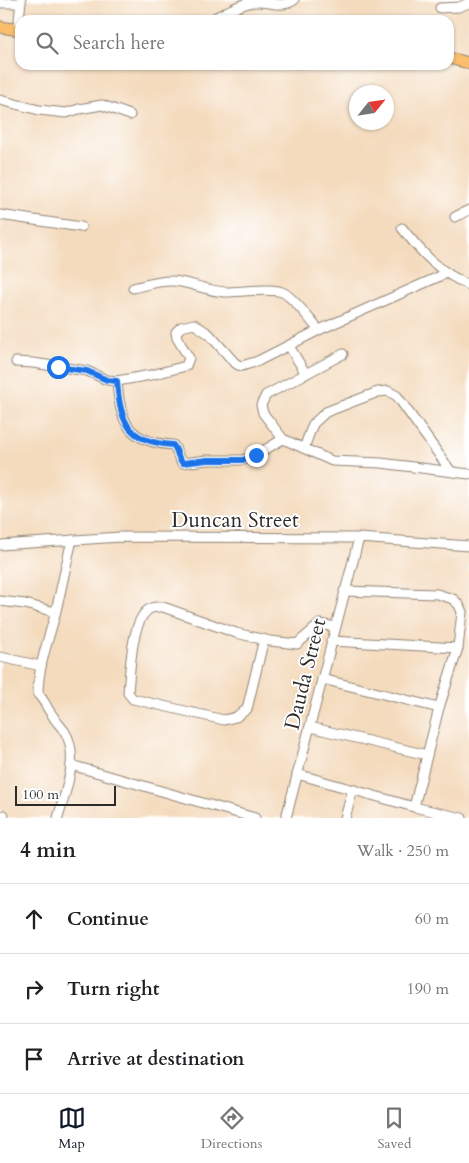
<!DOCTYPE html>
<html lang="en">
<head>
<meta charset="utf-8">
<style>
	:root { --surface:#fff; --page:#f6f6f6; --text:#202124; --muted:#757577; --line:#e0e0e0; --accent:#111827 }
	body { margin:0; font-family:Cardo,serif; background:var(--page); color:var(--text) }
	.compass { position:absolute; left:349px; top:85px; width:45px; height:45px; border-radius:50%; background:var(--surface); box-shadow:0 1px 4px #0004; rotate:60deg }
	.scale { position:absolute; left:15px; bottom:12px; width:101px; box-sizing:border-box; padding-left:5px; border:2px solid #2b2b2b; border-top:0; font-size:14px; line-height:18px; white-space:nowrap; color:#2b2b2b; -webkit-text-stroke:4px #fff; paint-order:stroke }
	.stop { position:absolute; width:15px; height:15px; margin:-11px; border:4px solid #1a73e8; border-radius:50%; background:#fff }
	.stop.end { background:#1a73e8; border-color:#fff; box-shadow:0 1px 5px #0008 }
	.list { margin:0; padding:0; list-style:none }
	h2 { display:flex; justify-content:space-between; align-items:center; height:65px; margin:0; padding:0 20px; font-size:21px }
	h2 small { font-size:16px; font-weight:400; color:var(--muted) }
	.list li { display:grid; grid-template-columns:32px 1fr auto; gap:15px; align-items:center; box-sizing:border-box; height:70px; padding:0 20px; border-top:1px solid var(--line) }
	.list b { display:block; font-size:19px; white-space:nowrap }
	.list em { font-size:16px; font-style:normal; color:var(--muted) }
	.icon { flex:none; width:28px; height:28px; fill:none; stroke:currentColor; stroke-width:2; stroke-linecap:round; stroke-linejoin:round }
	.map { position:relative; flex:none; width:469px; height:818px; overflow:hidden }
	.search { position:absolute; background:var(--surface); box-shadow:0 1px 4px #0004; left:15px; right:15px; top:15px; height:55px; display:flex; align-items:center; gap:12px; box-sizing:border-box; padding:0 18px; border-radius:15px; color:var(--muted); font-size:19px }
	.sheet { height:275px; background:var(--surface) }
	nav { display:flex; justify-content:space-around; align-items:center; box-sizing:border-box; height:70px; border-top:1px solid var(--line); background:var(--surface); font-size:14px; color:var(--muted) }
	nav a { display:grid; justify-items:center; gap:2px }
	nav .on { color:var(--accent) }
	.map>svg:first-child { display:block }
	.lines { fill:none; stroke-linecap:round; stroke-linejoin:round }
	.minor-casing { stroke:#908374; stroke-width:11 }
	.major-casing { stroke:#908374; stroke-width:13 }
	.minor { stroke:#fff; stroke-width:9 }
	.major { stroke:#fabe6d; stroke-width:11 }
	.route { stroke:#1a73e8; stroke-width:6 }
	.labels { text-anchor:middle; stroke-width:4; stroke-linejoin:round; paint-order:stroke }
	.street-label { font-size:21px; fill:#2b2b2b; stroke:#fff }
</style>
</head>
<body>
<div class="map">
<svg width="469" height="818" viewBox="0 0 469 818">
	<rect width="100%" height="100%" fill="#fff"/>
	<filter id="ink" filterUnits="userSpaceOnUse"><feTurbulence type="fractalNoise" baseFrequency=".02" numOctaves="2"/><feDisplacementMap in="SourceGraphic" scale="10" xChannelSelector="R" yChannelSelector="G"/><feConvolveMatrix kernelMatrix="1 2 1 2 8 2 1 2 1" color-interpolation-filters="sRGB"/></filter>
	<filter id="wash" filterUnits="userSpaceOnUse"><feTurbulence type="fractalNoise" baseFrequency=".0096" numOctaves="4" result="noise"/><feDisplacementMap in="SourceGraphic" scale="20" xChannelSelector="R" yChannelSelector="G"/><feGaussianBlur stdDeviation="1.12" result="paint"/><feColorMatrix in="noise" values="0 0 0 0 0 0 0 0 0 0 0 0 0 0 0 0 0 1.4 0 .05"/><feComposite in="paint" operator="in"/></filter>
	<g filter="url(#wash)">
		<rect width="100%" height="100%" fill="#f4dbbe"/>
	</g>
	<g filter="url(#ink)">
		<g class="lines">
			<defs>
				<g id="minor">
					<path d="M0 3H21"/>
					<path d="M440 8 459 7 469 3"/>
					<path d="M210 20C223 14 240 3 255 2 269 1 281 9 294 0"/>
					<path d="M18 30 21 0"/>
					<path d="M0 100 39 110 66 113 79 109 102 105 130 115"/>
					<path d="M0 215 81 227"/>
					<path d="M455 217 469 210"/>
					<path d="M402 228C421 252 440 273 469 285"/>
					<path d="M133 288C145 285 158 281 171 281 190 281 207 292 227 292 240 292 275 287 284 293 296 300 309 319 319 330"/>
					<path d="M289 346 306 374"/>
					<path d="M343 354 266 395 261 405 263 413 283 439 332 461 381 463 469 474"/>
					<path d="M16 362 33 363 87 371 107 380 117 381 151 375 186 366 189 358 177 338 176 332 181 327 194 324 209 334 234 362 238 365 242 366 258 361 319 330 447 273"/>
					<path d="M117 381C120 423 128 442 173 445 178 450 177 459 183 463L207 460H243L256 455 283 439"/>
					<path d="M304 448 313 424 326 412 378 392 388 391 397 396 450 470"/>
					<path d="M0 545 120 537 359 538 469 546"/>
					<path d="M344 591 437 594 453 599 459 605 462 612 458 648 439 708 414 807"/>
					<path d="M0 601 25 604 55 612"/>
					<path d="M264 639 247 709 236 717 224 720 133 699 128 693C130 673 131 622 148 610 153 606 157 607 163 607L236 633 270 641 297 644 320 624 335 627"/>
					<path d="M331 641 458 648"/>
					<path d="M0 657 41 666"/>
					<path d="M322 679 439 708"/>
					<path d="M310 727 427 755"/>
					<path d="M71 765 255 818"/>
					<path d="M297 774 414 807 462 818"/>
					<path d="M0 818 4 815"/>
					<path d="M58 818C65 792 80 757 65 732 61 726 56 722 53 716 47 709 45 701 38 694 38 667 48 641 55 615 61 590 66 565 72 540"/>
					<path d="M286 818 359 538"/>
					<path d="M345 818 353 789"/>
				</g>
				<g id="major">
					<path d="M0 27 20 30"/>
					<path d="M449 58 469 63"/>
				</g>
			</defs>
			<use href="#minor" class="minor-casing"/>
			<use href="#major" class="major-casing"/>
			<use href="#minor" class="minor"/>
			<use href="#major" class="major"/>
		</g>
	</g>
	<g class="lines" filter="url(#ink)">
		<path class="route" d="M58 367 87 371 107 380 117 381C120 423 128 442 173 445 178 450 177 459 183 463L207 460H243L256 455"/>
	</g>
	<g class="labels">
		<g class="street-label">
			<text x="235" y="527">Duncan Street</text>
			<text transform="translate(305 674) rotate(-76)" y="7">Dauda Street</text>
		</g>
	</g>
</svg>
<svg class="compass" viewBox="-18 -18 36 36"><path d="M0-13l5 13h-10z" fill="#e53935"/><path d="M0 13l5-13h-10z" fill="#757577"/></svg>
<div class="scale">100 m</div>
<div class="stop" style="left:58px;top:367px"></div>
<div class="stop end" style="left:256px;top:455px"></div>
<div class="search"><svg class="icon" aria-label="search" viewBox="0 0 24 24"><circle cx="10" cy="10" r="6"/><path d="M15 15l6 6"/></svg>Search here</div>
</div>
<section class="sheet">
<h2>4 min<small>Walk · 250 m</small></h2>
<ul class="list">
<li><svg class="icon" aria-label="ahead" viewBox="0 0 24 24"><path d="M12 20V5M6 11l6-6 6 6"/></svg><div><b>Continue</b></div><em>60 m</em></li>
<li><svg class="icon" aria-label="right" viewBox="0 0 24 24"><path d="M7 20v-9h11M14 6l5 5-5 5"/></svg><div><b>Turn right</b></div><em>190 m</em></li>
<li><svg class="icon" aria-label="arrive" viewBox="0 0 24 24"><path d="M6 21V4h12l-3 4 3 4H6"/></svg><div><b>Arrive at destination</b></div></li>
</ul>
</section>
<nav>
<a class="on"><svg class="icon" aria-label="map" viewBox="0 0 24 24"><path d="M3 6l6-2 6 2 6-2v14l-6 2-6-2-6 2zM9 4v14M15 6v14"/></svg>Map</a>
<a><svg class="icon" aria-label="directions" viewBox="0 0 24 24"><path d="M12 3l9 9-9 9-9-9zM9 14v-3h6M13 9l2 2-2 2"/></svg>Directions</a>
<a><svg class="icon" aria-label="saved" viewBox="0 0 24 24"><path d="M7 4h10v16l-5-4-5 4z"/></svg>Saved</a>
</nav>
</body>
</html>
